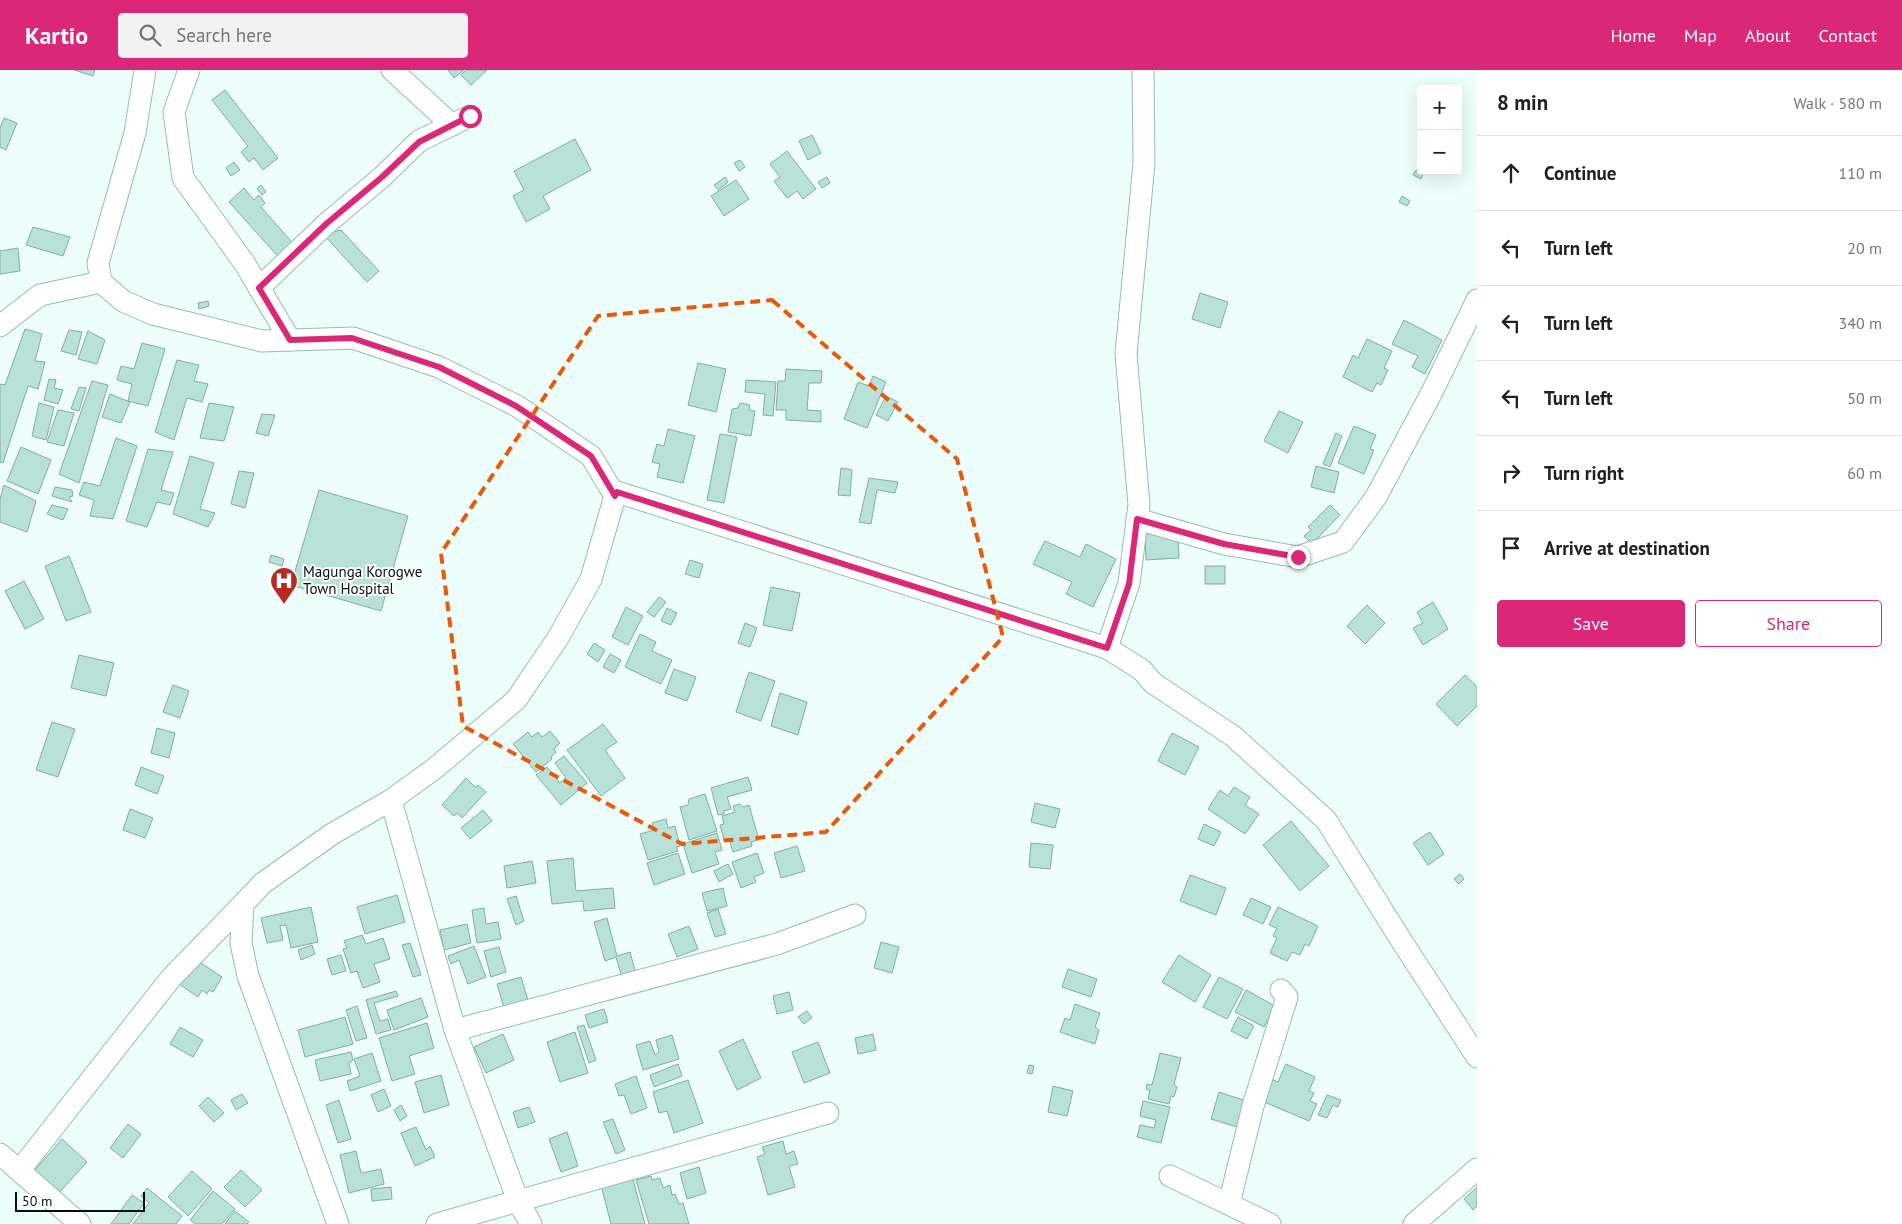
<!DOCTYPE html>
<html lang="en">
<head>
<meta charset="utf-8">
<style>
	:root { --surface:#fff; --page:#f2f2f2; --text:#202124; --muted:#757577; --line:#e0e0e0; --accent:#db2777 }
	body { margin:0; font-family:"PT Sans",sans-serif; background:var(--page); color:var(--text) }
	.controls { position:absolute; right:15px; top:15px; display:grid; overflow:hidden; border-radius:5px; box-shadow:0 5px 20px #0002 }
	.controls button { width:45px; height:45px; display:grid; place-items:center; padding:0; border:0; border-bottom:1px solid var(--line); background:var(--surface); color:var(--text); font:25px sans-serif }
	.scale { position:absolute; left:15px; bottom:12px; width:130px; box-sizing:border-box; padding-left:5px; border:2px solid #03110e; border-top:0; font-size:14px; line-height:18px; white-space:nowrap; color:#03110e; -webkit-text-stroke:4px #fff; paint-order:stroke }
	.stop { position:absolute; width:15px; height:15px; margin:-11px; border:4px solid #db2777; border-radius:50%; background:#fff }
	.stop.end { background:#db2777; border-color:#fff; box-shadow:0 1px 5px #0008 }
	.list { margin:0; padding:0; list-style:none }
	h2 { display:flex; justify-content:space-between; align-items:center; height:65px; margin:0; padding:0 20px; font-size:21px }
	h2 small { font-size:16px; font-weight:400; color:var(--muted) }
	.list li { display:grid; grid-template-columns:32px 1fr auto; gap:15px; align-items:center; box-sizing:border-box; height:75px; padding:0 20px; border-top:1px solid var(--line) }
	.list b { display:block; font-size:19px; white-space:nowrap }
	.list em { font-size:16px; font-style:normal; color:var(--muted) }
	.actions { display:flex; gap:10px; padding:15px 20px }
	.actions a { flex:1; padding:11px 0; border:1px solid var(--accent); border-radius:5px; text-align:center; font-size:18px; color:var(--accent) }
	.actions .main { background:var(--accent); color:#fff }
	.icon { flex:none; width:28px; height:28px; fill:none; stroke:currentColor; stroke-width:2; stroke-linecap:round; stroke-linejoin:round }
	.map { position:relative; flex:none; width:1477px; height:1154px; overflow:hidden }
	header { display:flex; align-items:center; gap:30px; box-sizing:border-box; height:70px; padding:0 25px; background:var(--accent); color:#fff }
	header strong { font-size:24px }
	nav { display:flex; gap:28px; margin-inline-start:auto; font-size:18px }
	.search { width:350px; height:45px; background:var(--page); display:flex; align-items:center; gap:12px; box-sizing:border-box; padding:0 18px; border-radius:5px; color:var(--muted); font-size:19px }
	main { display:flex }
	aside { flex:1; background:var(--surface) }
	.map>svg:first-child { display:block }
	.building { fill:#b8e1d7; stroke:#84aca2 }
	.lines { fill:none; stroke-linecap:round; stroke-linejoin:round }
	.minor-casing { stroke:#94bdb3; stroke-width:23 }
	.minor { stroke:#fff; stroke-width:21 }
	.route { stroke:#db2777; stroke-width:6 }
	.marked { fill:none; stroke:#e8590c; stroke-width:4; stroke-dasharray:10 6; stroke-linejoin:round }
	.labels { text-anchor:middle; stroke-width:4; stroke-linejoin:round; paint-order:stroke }
	.poi-label { font-size:15px; fill:#03110e; stroke:#fff; text-anchor:start }
</style>
</head>
<body>
<header>
<strong>Kartio</strong>
<div class="search"><svg class="icon" aria-label="search" viewBox="0 0 24 24"><circle cx="10" cy="10" r="6"/><path d="M15 15l6 6"/></svg>Search here</div>
<nav><a>Home</a><a>Map</a><a>About</a><a>Contact</a></nav>
</header>
<main>
<div class="map">
<svg width="1477" height="1154" viewBox="0 0 1477 1154">
	<rect width="100%" height="100%" fill="#eefffb"/>
	<g class="building">
		<path d="M74 0H95L93 6Z"/>
		<path d="M448 0H464L454 8Z"/>
		<path d="M466 0H487L471 15 461 5Z"/>
		<path d="M225 20 278 88 263 100 254 88 249 92 241 82 248 76 212 30Z"/>
		<path d="M4 48 17 53 6 80 0 77V58Z"/>
		<path d="M812 65 821 83 808 90 799 71Z"/>
		<path d="M575 69 591 100 543 126 550 139 526 152 513 126 524 120 514 101Z"/>
		<path d="M787 81 816 119 803 129 797 121 787 128 774 111 780 107 770 94Z"/>
		<path d="M740 90 745 97 739 101 734 93Z"/>
		<path d="M234 92 240 100 231 106 226 98Z"/>
		<path d="M1416 100 1423 103 1421 109 1413 105Z"/>
		<path d="M725 107 728 112 718 120 714 115Z"/>
		<path d="M827 107 830 113 822 118 818 112Z"/>
		<path d="M736 110 749 129 724 146 711 126Z"/>
		<path d="M261 115 266 122 262 125 257 119Z"/>
		<path d="M244 118 254 130 259 125 265 133 261 137 297 178 282 191 229 132Z"/>
		<path d="M1402 126 1410 131 1407 136 1399 132Z"/>
		<path d="M33 157 70 167 63 186 26 175Z"/>
		<path d="M341 160 379 201 367 212 323 164Z"/>
		<path d="M18 178 20 201 0 204V181Z"/>
		<path d="M1200 223 1228 232 1220 258 1192 249Z"/>
		<path d="M208 231 209 236 199 239 198 233Z"/>
		<path d="M1404 250 1442 270 1425 304 1412 297 1418 286 1392 274Z"/>
		<path d="M25 259 42 264 35 291 45 292 38 319 28 316 3 393 0 392V314L5 315Z"/>
		<path d="M69 260 82 262 76 285 61 281Z"/>
		<path d="M88 261 105 270 97 294 78 289Z"/>
		<path d="M1367 269 1392 281 1384 298 1388 300 1381 315 1377 313 1372 322 1343 307 1353 285 1358 288Z"/>
		<path d="M142 273 165 279 148 336 128 331 132 314 117 310 121 296 134 299Z"/>
		<path d="M177 290 199 295 194 311 208 314 202 332 187 328 174 370 155 362Z"/>
		<path d="M698 293 726 299 716 342 688 335Z"/>
		<path d="M786 299 822 301 821 313H809L807 340 821 341V352L786 350V340H776L778 311H785Z"/>
		<path d="M873 306 886 312 867 358 844 349 858 312 869 316Z"/>
		<path d="M49 309 56 310 54 318 63 320 58 334 44 330Z"/>
		<path d="M746 310 776 312 773 346 763 345 765 324 745 322Z"/>
		<path d="M92 311 108 315 79 413 59 404Z"/>
		<path d="M79 317 86 318 79 341 71 339Z"/>
		<path d="M110 324 130 332 121 353 102 347Z"/>
		<path d="M886 326 898 332 888 351 876 345Z"/>
		<path d="M39 333 54 337 46 370 32 366Z"/>
		<path d="M209 333 234 337 224 371 200 368Z"/>
		<path d="M740 333 750 335 749 340 755 341 751 366 728 362 732 339 738 338Z"/>
		<path d="M58 340 74 343 64 376 47 372Z"/>
		<path d="M1279 341 1303 352 1288 383 1264 371Z"/>
		<path d="M262 344 275 345 268 366 256 363Z"/>
		<path d="M1354 356 1376 365 1370 379 1374 380 1364 404 1338 393Z"/>
		<path d="M668 359 695 366 683 413 657 407 660 394 652 392 657 374 664 376Z"/>
		<path d="M1336 363 1342 366 1330 397 1323 394Z"/>
		<path d="M720 364 737 367 724 433 707 430Z"/>
		<path d="M116 368 137 376 113 449 90 446 94 430 79 425 84 412 100 416Z"/>
		<path d="M21 377 51 390 38 424 7 411Z"/>
		<path d="M148 379 173 382 161 420 174 423 170 435 157 432 147 457 126 451Z"/>
		<path d="M190 386 214 393 200 439 215 443 208 457 173 444Z"/>
		<path d="M1316 396 1339 402 1334 423 1311 417Z"/>
		<path d="M841 398 852 400 850 426 838 425Z"/>
		<path d="M239 401 254 403 245 438 231 434Z"/>
		<path d="M869 408 898 412 895 423 877 420 871 454 859 452Z"/>
		<path d="M4 415 36 431 27 462 0 452V429Z"/>
		<path d="M55 417 72 420 73 426 69 427 72 432 52 426Z"/>
		<path d="M319 420 408 446 381 541 291 515Z"/>
		<path d="M52 435 68 439 63 450 47 444Z"/>
		<path d="M1330 435 1340 445 1312 474 1304 466 1311 460 1308 457Z"/>
		<path d="M1178 462 1179 488 1146 490 1145 464Z"/>
		<path d="M1045 471 1080 487 1086 474 1116 489 1093 537 1066 524 1072 512 1033 494Z"/>
		<path d="M271 485 284 489 282 496 269 492Z"/>
		<path d="M69 486 91 542 66 551 45 496Z"/>
		<path d="M690 490 703 494 699 508 685 504Z"/>
		<rect x="1205" y="496" width="20" height="18"/>
		<path d="M24 511 44 549 25 559 5 521Z"/>
		<path d="M771 517 800 523 792 561 763 555Z"/>
		<path d="M659 527 666 532 654 547 647 542Z"/>
		<path d="M1433 532 1448 559 1423 575 1413 558 1423 553 1417 542Z"/>
		<path d="M1367 535 1385 553 1365 574 1347 556Z"/>
		<path d="M626 537 643 546 628 575 612 567Z"/>
		<path d="M667 538 677 543 671 555 661 551Z"/>
		<path d="M745 553 757 558 750 577 738 573Z"/>
		<path d="M640 564 656 572 652 581 672 590 661 614 625 597Z"/>
		<path d="M594 573 605 580 598 592 587 584Z"/>
		<path d="M610 584 621 590 614 603 603 597Z"/>
		<path d="M79 585 114 593 106 626 71 618Z"/>
		<path d="M674 599 696 607 687 631 665 623Z"/>
		<path d="M749 602 775 611 761 651 736 642Z"/>
		<path d="M1465 605 1477 617V636L1457 656 1436 634Z"/>
		<path d="M173 615 189 621 180 648 163 642Z"/>
		<path d="M780 623 807 632 798 665 771 656Z"/>
		<path d="M52 652 75 659 58 707 36 700Z"/>
		<path d="M603 654 617 672 605 680 625 708 601 726 567 680Z"/>
		<path d="M157 658 175 663 169 688 151 683Z"/>
		<path d="M550 661 560 673 554 679 556 682 551 687 552 689 536 702 513 674 528 662 532 667 538 662 542 667Z"/>
		<path d="M1172 663 1199 677 1185 705 1158 691Z"/>
		<path d="M564 686 587 713 561 735 536 705 547 697 560 713 566 708 555 693Z"/>
		<path d="M141 697 164 706 157 724 135 715Z"/>
		<path d="M748 707 752 720 727 727 731 739 724 741V744L718 745 711 718Z"/>
		<path d="M466 708 476 718 478 715 486 722 462 748 457 743 454 746 442 735Z"/>
		<path d="M1234 717 1250 727 1245 735 1259 744 1245 764 1208 739 1220 720 1228 726Z"/>
		<path d="M705 724 717 761 689 770 680 737 688 735 689 729Z"/>
		<path d="M1035 733 1060 739 1055 758 1031 752Z"/>
		<path d="M740 734 743 737 749 735 759 770 751 772 752 776 733 782 729 768 724 770 720 755 724 754 722 746 735 742 733 736Z"/>
		<path d="M130 739 153 748 145 768 123 760Z"/>
		<path d="M483 740 492 751 470 769 461 758Z"/>
		<path d="M666 749 668 758 675 756 680 776 676 777 678 781 648 790 640 764 654 760 652 753Z"/>
		<path d="M1291 751 1329 796 1300 821 1263 775Z"/>
		<path d="M1204 754 1221 762 1214 776 1198 769Z"/>
		<path d="M1430 762 1444 784 1428 795 1413 773Z"/>
		<path d="M717 763 722 780 715 782 719 794 692 803 683 774Z"/>
		<path d="M1031 773 1053 775 1050 799 1029 797Z"/>
		<path d="M797 776 805 801 781 808 774 783Z"/>
		<path d="M678 783 685 804 654 815 647 793Z"/>
		<path d="M757 783 764 803 754 807 756 812 741 818 732 792Z"/>
		<path d="M573 788 576 821 613 818 615 838 584 841 583 831 552 834 547 791Z"/>
		<path d="M532 791 536 813 507 818 504 796Z"/>
		<path d="M728 794 733 804 719 812 714 801Z"/>
		<path d="M1460 804 1464 809 1459 814 1454 809Z"/>
		<path d="M1190 805 1226 818 1216 845 1180 831Z"/>
		<path d="M723 818 727 836 707 841 702 823Z"/>
		<path d="M397 825 405 852 365 864 357 837Z"/>
		<path d="M516 826 524 851 516 855 507 829Z"/>
		<path d="M1251 828 1271 837 1263 854 1243 845Z"/>
		<path d="M311 837 318 872 291 878 286 855 280 856 283 870 267 873 261 848Z"/>
		<path d="M1278 837 1318 856 1309 876 1305 874 1300 885 1292 882 1287 891 1270 883 1277 868 1273 866 1277 858 1269 855Z"/>
		<path d="M484 838 486 854 498 852 501 869 477 873 472 840Z"/>
		<path d="M718 839 726 864 715 867 707 843Z"/>
		<path d="M607 848 617 886 630 882 636 904 622 908 616 887 605 891 594 852Z"/>
		<path d="M467 854 471 873 444 880 440 860Z"/>
		<path d="M689 856 698 879 677 887 668 864Z"/>
		<path d="M362 865 366 874 383 868 390 889 374 894 380 912 363 918 357 901 351 903 343 879 347 878 344 871Z"/>
		<path d="M881 872 899 877 892 903 874 898Z"/>
		<path d="M410 873 421 905 413 907 402 875Z"/>
		<path d="M312 875 315 884 301 890 298 880Z"/>
		<path d="M474 876 486 907 468 914 459 890 451 894 448 886Z"/>
		<path d="M499 877 506 902 491 907 484 881Z"/>
		<path d="M341 885 346 901 332 905 327 889Z"/>
		<path d="M1179 885 1211 905 1195 932 1162 912Z"/>
		<path d="M195 889 222 907 213 922 209 920 207 924 202 920 198 927 179 914Z"/>
		<path d="M1068 899 1097 909 1091 927 1062 917Z"/>
		<path d="M521 907 530 937 504 938 497 914Z"/>
		<path d="M1219 907 1243 919 1227 949 1203 937Z"/>
		<path d="M1246 920 1275 936 1264 957 1235 942Z"/>
		<path d="M396 921 398 926 374 933 380 951 388 949 391 960 376 964 366 930Z"/>
		<path d="M789 922 793 940 777 944 773 926Z"/>
		<path d="M421 928 428 947 394 960 387 940Z"/>
		<path d="M1075 934 1100 943 1095 957 1099 960 1095 974 1060 962 1065 948 1070 950Z"/>
		<path d="M357 936 367 968 356 971 346 940Z"/>
		<path d="M604 939 608 952 589 958 585 945Z"/>
		<path d="M807 941 812 948 804 954 798 947Z"/>
		<path d="M345 947 353 974 305 987 298 960Z"/>
		<path d="M1238 947 1254 956 1247 969 1231 961Z"/>
		<path d="M427 953 434 978 409 986 415 1004 392 1011 379 968Z"/>
		<path d="M584 955 596 990 589 993 577 957Z"/>
		<path d="M180 957 203 970 193 987 170 974Z"/>
		<path d="M575 962 588 1003 560 1012 547 972Z"/>
		<path d="M503 964 514 990 486 1003 474 977Z"/>
		<path d="M873 964 876 980 858 984 855 968Z"/>
		<path d="M672 965 679 989 643 1000 636 975 650 971 655 985 659 982 656 970Z"/>
		<path d="M743 969 761 1008 737 1020 719 981Z"/>
		<path d="M818 972 830 1003 804 1013 792 982Z"/>
		<path d="M351 982 353 990 349 993 351 1004 320 1011 315 990Z"/>
		<path d="M372 983 381 1011 350 1021 347 1011 360 1006 354 989Z"/>
		<path d="M1160 983 1181 988 1174 1014 1177 1017 1174 1027 1171 1026 1169 1034 1148 1029 1150 1020 1146 1019 1147 1014 1152 1015Z"/>
		<path d="M678 994 682 1006 654 1017 650 1005Z"/>
		<path d="M1286 994 1315 1007 1309 1021 1314 1023 1310 1031 1317 1034 1309 1051 1257 1029 1267 1007 1278 1012Z"/>
		<path d="M1029 995 1034 996 1032 1004 1027 1003Z"/>
		<path d="M441 1005 449 1035 424 1043 415 1012Z"/>
		<path d="M636 1006 647 1038 631 1044 624 1025 619 1026 615 1014Z"/>
		<path d="M688 1010 703 1053 674 1063 667 1041 659 1043 653 1022Z"/>
		<path d="M1053 1016 1073 1021 1067 1046 1048 1042Z"/>
		<path d="M384 1019 391 1036 378 1042 371 1025Z"/>
		<path d="M1219 1022 1246 1031 1237 1057 1211 1049Z"/>
		<path d="M242 1024 248 1033 236 1040 231 1030Z"/>
		<path d="M1327 1025 1341 1030 1338 1037 1333 1035 1327 1048 1318 1045Z"/>
		<path d="M208 1027 224 1043 214 1052 199 1036Z"/>
		<path d="M339 1030 351 1069 338 1073 326 1035Z"/>
		<path d="M1143 1031 1170 1037 1161 1073 1137 1067 1140 1055 1154 1058 1156 1050 1140 1046Z"/>
		<path d="M401 1035 407 1046 400 1051 394 1040Z"/>
		<path d="M529 1037 535 1052 518 1058 513 1042Z"/>
		<path d="M613 1049 625 1080 616 1084 603 1052Z"/>
		<path d="M128 1054 141 1064 123 1088 110 1078Z"/>
		<path d="M416 1057 426 1080 430 1076 435 1087 415 1096 401 1063Z"/>
		<path d="M567 1062 578 1096 561 1102 549 1069Z"/>
		<path d="M62 1069 87 1092 58 1124 33 1102Z"/>
		<path d="M783 1071 786 1084 794 1081 798 1094 789 1096 795 1117 768 1125 757 1087 765 1084 762 1077Z"/>
		<path d="M356 1081 361 1103 381 1099 384 1114 349 1123 340 1085Z"/>
		<path d="M699 1097 706 1123 687 1129 680 1103Z"/>
		<path d="M241 1100 262 1120 245 1137 224 1117Z"/>
		<path d="M192 1101 212 1119 188 1146 168 1127Z"/>
		<path d="M632 1106 645 1154H611L601 1115Z"/>
		<path d="M651 1106 652 1110 660 1108 663 1118 670 1115 672 1125 675 1124 679 1134 683 1133 689 1154H649L636 1110Z"/>
		<path d="M391 1117 392 1129 372 1131 371 1119Z"/>
		<path d="M1477 1117V1136L1473 1140 1464 1129Z"/>
		<path d="M147 1118 182 1146 176 1154H133L149 1133 141 1126Z"/>
		<path d="M213 1121 235 1139 222 1154H196L190 1150Z"/>
		<path d="M132 1125 144 1133 129 1154H111Z"/>
		<path d="M235 1141 249 1152 247 1154H225Z"/>
	</g>
	<g class="lines">
		<defs>
			<g id="minor">
				<path d="M145 0 135 63 98 193 101 212 123 231 153 244 262 271 353 268 439 297 517 336 591 386 615 426 591 509 558 568 516 630 434 699 391 730 332 764 263 813 243 834 241 873 248 906 338 1154"/>
				<path d="M189 0 174 42 183 108 245 194 290 270"/>
				<path d="M392 0 452 55"/>
				<path d="M259 218 326 154 382 107 419 71 470 46"/>
				<path d="M0 256 40 225 101 212"/>
				<path d="M615 426 617 422 1107 578 1142 600 1153 613 1233 666 1326 750 1399 867 1477 987"/>
				<path d="M1137 449 1224 474 1298 487 1343 472 1376 427 1432 322 1477 230"/>
				<path d="M1107 578 1129 513 1139 435 1126 284 1144 93 1143 0"/>
				<path d="M391 730 455 960 518 1131 531 1154"/>
				<path d="M455 960 777 874 855 845"/>
				<path d="M0 1084 80 1154"/>
				<path d="M19 1101 171 908 243 834"/>
				<path d="M1170 1106 1270 1154"/>
				<path d="M1229 1134 1253 1036 1287 927 1281 920"/>
				<path d="M437 1154 828 1043"/>
				<path d="M1414 1154 1477 1099"/>
			</g>
		</defs>
		<use href="#minor" class="minor-casing"/>
		<use href="#minor" class="minor"/>
	</g>
	<g class="lines">
		<path class="route" d="M470 46 419 72 382 107 326 154 259 218 290 270 352 268 439 297 516 336 591 386 615 426 617 422 1107 578 1129 514 1137 449 1224 474 1298 487"/>
	</g>
	<path class="marked" d="M772 230 957 389 1003 567 826 762 682 774 463 656 441 483 598 246Z"/>
	<defs>
		<symbol id="hospital-pin" viewBox="-11 -11 22 30"><path d="M0 17L-7.5 6A9.5 9.5 0 1 1 7.5 6Z" fill="#b82a21" stroke="#fff"/><path d="M-5-5h3v3.5h4V-5h3V5h-3V1.5h-4V5h-3Z" fill="#fff"/></symbol>
	</defs>
	<g fill-rule="evenodd">
		<use href="#hospital-pin" x="268" y="495" width="32" height="43"/>
	</g>
	<g class="labels">
		<g class="poi-label">
			<text x="303" y="507">Magunga Korogwe<tspan x="303" dy="17">Town Hospital</tspan></text>
		</g>
	</g>
</svg>
<div class="controls">
<button>+</button>
<button>−</button>
</div>
<div class="scale">50 m</div>
<div class="stop" style="left:470px;top:46px"></div>
<div class="stop end" style="left:1298px;top:487px"></div>
</div>
<aside>
<h2>8 min<small>Walk · 580 m</small></h2>
<ul class="list">
<li><svg class="icon" aria-label="ahead" viewBox="0 0 24 24"><path d="M12 20V5M6 11l6-6 6 6"/></svg><div><b>Continue</b></div><em>110 m</em></li>
<li><svg class="icon" aria-label="left" viewBox="0 0 24 24"><path d="M17 20v-9H6M10 6l-5 5 5 5"/></svg><div><b>Turn left</b></div><em>20 m</em></li>
<li><svg class="icon" aria-label="left" viewBox="0 0 24 24"><path d="M17 20v-9H6M10 6l-5 5 5 5"/></svg><div><b>Turn left</b></div><em>340 m</em></li>
<li><svg class="icon" aria-label="left" viewBox="0 0 24 24"><path d="M17 20v-9H6M10 6l-5 5 5 5"/></svg><div><b>Turn left</b></div><em>50 m</em></li>
<li><svg class="icon" aria-label="right" viewBox="0 0 24 24"><path d="M7 20v-9h11M14 6l5 5-5 5"/></svg><div><b>Turn right</b></div><em>60 m</em></li>
<li><svg class="icon" aria-label="arrive" viewBox="0 0 24 24"><path d="M6 21V4h12l-3 4 3 4H6"/></svg><div><b>Arrive at destination</b></div></li>
</ul>
<div class="actions"><a class="main">Save</a><a>Share</a></div>
</aside>
</main>
</body>
</html>
